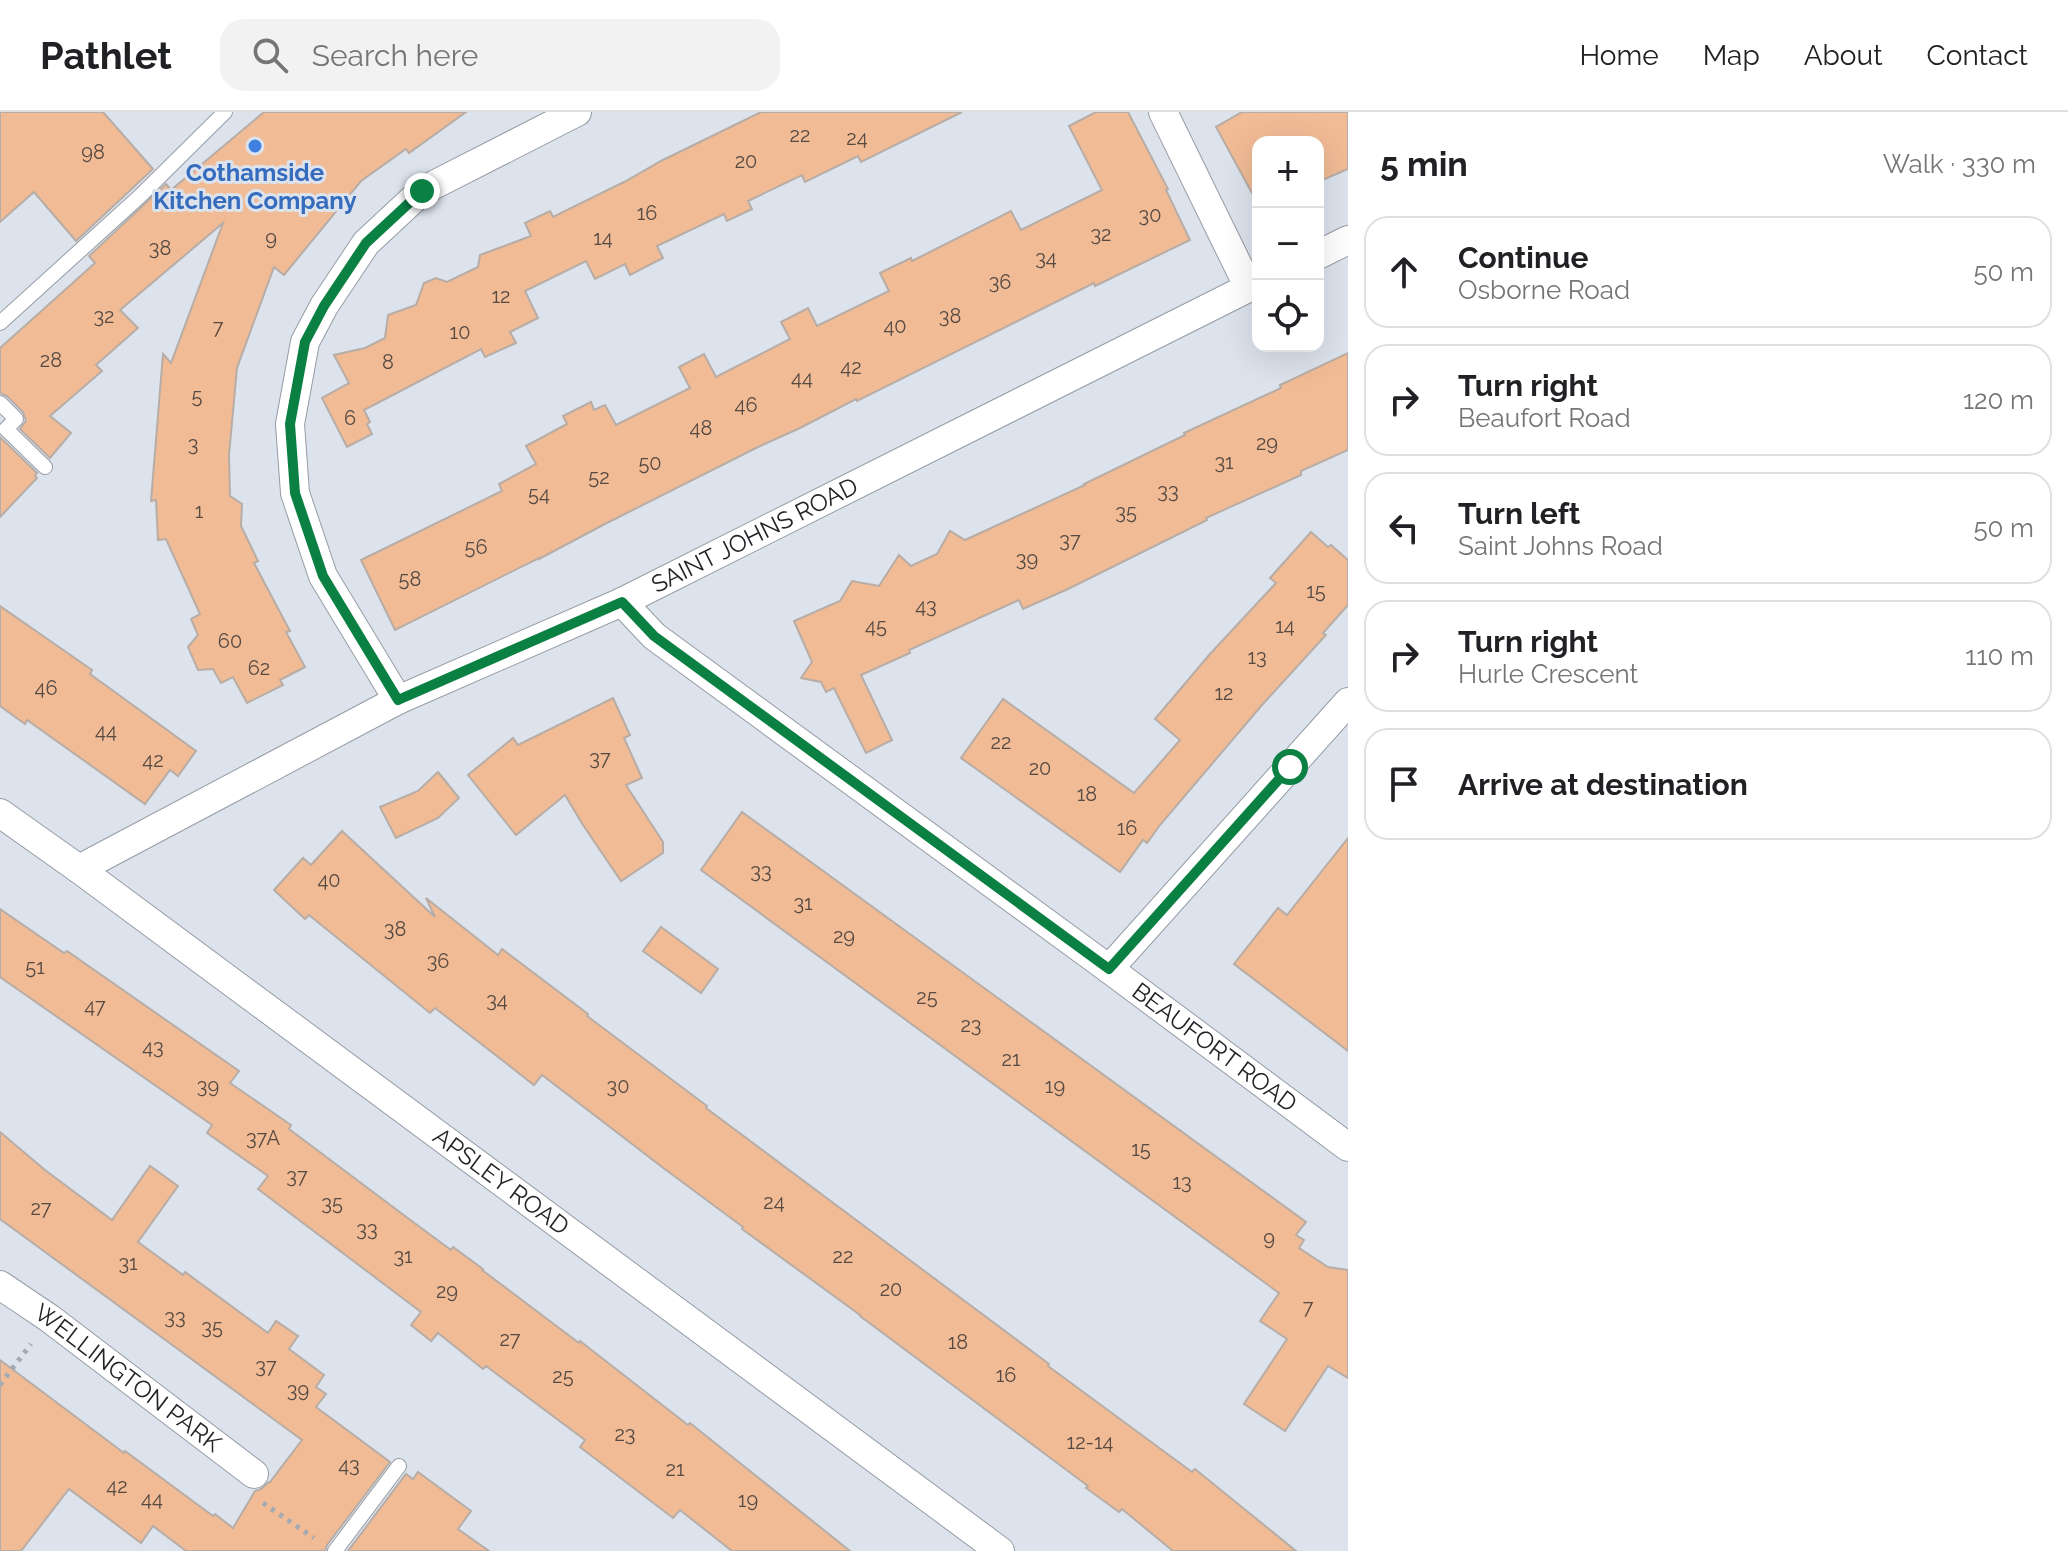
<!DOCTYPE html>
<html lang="en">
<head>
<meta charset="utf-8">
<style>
	:root { --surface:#fff; --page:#f2f2f2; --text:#202124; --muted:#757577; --line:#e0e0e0 }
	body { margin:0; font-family:Raleway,sans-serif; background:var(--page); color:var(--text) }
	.controls { position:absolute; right:24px; top:24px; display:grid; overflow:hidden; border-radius:16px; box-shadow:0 8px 32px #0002 }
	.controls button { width:72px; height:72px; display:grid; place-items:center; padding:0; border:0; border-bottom:2px solid var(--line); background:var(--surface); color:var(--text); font:40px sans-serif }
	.stop { position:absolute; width:24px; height:24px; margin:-18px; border:6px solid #0b8043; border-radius:50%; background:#fff }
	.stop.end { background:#0b8043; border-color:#fff; box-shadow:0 2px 8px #0008 }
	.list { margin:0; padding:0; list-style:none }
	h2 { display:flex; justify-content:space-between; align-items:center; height:104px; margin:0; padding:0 32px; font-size:34px }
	h2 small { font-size:26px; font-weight:400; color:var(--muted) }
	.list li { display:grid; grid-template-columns:52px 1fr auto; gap:24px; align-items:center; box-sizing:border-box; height:112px; margin:0 16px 16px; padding:0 16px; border:2px solid var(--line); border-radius:24px }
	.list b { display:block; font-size:30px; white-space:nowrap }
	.list p { margin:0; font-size:26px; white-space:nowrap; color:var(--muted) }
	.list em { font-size:26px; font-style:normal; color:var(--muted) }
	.icon { flex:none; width:44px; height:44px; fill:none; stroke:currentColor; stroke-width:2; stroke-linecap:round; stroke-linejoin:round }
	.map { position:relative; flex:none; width:1348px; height:1439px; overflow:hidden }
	header { display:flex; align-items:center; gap:48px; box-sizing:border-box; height:112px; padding:0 40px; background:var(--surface); border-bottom:2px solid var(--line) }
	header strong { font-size:38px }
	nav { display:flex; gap:44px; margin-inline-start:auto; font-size:28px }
	.search { width:560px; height:72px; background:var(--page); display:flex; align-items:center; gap:20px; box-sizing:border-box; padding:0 28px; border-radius:24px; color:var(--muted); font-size:30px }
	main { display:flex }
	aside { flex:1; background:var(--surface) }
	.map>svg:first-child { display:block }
	.building { fill:#f1bb95; stroke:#b7ada6; stroke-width:2 }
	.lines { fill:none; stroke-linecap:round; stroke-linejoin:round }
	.service-casing { stroke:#959ca5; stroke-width:16 }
	.minor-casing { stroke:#959ca5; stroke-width:30 }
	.path { stroke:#a4aab2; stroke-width:5; stroke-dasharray:4 6; stroke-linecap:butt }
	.service { stroke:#fff; stroke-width:14 }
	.minor { stroke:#fff; stroke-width:28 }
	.route { stroke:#0b8043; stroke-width:10 }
	.shop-dot { fill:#3f7fe0; stroke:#dce3ed; stroke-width:3 }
	.labels { text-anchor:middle; stroke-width:6; stroke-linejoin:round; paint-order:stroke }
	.number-label { font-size:20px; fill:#564a43 }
	.shop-label { font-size:24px; font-weight:bold; fill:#366cbe; stroke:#dce3ed }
	.street-label { font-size:24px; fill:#222428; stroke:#dce3ed }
</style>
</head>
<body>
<header>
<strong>Pathlet</strong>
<div class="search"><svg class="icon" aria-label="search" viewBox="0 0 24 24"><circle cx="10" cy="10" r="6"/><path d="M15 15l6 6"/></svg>Search here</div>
<nav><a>Home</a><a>Map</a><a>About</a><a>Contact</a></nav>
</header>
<main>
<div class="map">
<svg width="1348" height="1439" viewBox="0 0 1348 1439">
	<rect width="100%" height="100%" fill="#dce3ed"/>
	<g class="building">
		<path d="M0 0H103L153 57 76 129 34 80 0 110Z"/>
		<path d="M264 0H466L409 41 406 37 361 69 284 163 274 155 237 256 229 343 230 384 242 392 241 414 258 449 254 451 290 519 286 520 305 555 280 568 283 573 247 591 233 565 221 571 213 557 198 558 188 535 198 523 191 507 200 502 166 427 158 428 156 388 151 389 163 242 171 251 223 111 120 198 138 216 96 253 102 259 50 304 71 321 50 346 20 317 26 309 23 300 7 284 0 281V236L95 151 89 144 166 72 171 78Z"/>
		<path d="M761 0H962L861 50 858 44 805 70 802 63 748 89 752 97 727 109 724 102 657 134 663 146 630 163 625 152 595 167 586 149 525 179 538 206 510 220 516 231 485 245 481 237 364 298 370 310 367 312 372 322 347 335 322 286 349 271 334 243 365 236 385 226 388 203 416 193 424 171 436 166 447 170 478 155 480 143 531 124 525 111 550 99 553 105 626 69 661 49Z"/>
		<path d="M1096 0H1128L1168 77 1166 78 1190 128 1095 174 1094 171 857 289 856 287 800 316 758 335 601 414 539 447V446L395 518 361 448 502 379 499 372 536 352 526 334 567 312 563 304 591 290 594 298 605 293 616 313 690 276 679 255 704 242 716 265 790 227 781 210 808 196 817 214 889 179 880 161 911 146 912 149 1011 99 1021 118 1102 78 1069 14Z"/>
		<path d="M1242 0H1348V57L1318 70V30H1258V92L1216 15Z"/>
		<path d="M1348 241V338L1301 359V363L1206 406 1207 408 1068 477 1023 497 1019 488 909 538 910 541 861 563 892 628 866 641 834 576 826 580 821 570 801 566 812 550 794 509 840 489 852 469 879 474 899 443 911 454 937 442 950 419 965 428 1085 373 1084 372 1185 323 1184 321 1281 276 1280 273Z"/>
		<path d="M0 325 37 361 35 364 37 366 0 405Z"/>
		<path d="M1311 420 1328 435 1331 433 1348 448V493L1323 521 1326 523 1262 593 1160 713 1147 731 1143 728 1120 760 961 646 1003 587 1134 681 1180 628 1155 607 1210 542 1276 471 1270 466Z"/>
		<path d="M0 494 92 558 90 562 196 639 178 664 170 658 145 692 27 608 25 612 0 594Z"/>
		<path d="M613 586 630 623 624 626 642 666 626 673 663 730V741L621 769 583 713 565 683 516 723 468 663 513 626 518 633Z"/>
		<path d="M438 660 459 686 438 706 396 726 380 695 418 679Z"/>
		<path d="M742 700 1306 1110 1296 1123 1304 1128 1299 1136 1328 1155 1348 1158V1266L1328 1254 1285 1319 1244 1292 1287 1227 1260 1209 1279 1181 701 758Z"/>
		<path d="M342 719 435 805 426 786 498 843 502 837 588 902 587 904 707 994 706 996 1049 1252 1048 1254 1192 1360 1195 1357 1296 1439H1173L1122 1397 1119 1400 1086 1376 1088 1374 860 1204V1203L742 1117 743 1115 662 1055 542 963 534 973 435 896 430 901 309 803 305 807 274 778 303 746 311 753Z"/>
		<path d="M1348 726V939L1234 852 1278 796 1287 803Z"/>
		<path d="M0 797 64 841 67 839 239 959 230 971 291 1013 289 1017 405 1104 451 1138 453 1135 483 1157 482 1158 579 1231 580 1229 688 1313 690 1311 850 1439H732L680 1398 673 1406 580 1335 585 1328 486 1254 483 1257 438 1221 431 1229 411 1213 421 1200 258 1077 268 1064 207 1021 212 1013 0 865Z"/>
		<path d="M661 815 718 857 701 881 643 839Z"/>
		<path d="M0 1020 45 1058 112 1108 150 1054 178 1074 138 1130 183 1163 185 1160 268 1221 276 1209 298 1224 289 1237 324 1263 316 1275 326 1282 316 1295 390 1350 327 1433 325 1439H186L153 1414 141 1431 69 1377 21 1439H0V1248L124 1341 125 1339 213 1404 215 1402 233 1416 255 1379 261 1377 269 1370H270L302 1328 0 1107Z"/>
		<path d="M418 1360 471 1399 458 1417 489 1439H348L406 1362 413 1367Z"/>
	</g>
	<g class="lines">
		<defs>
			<g id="service">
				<path d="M0 211 139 85 225 0"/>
				<path d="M0 291 16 307 6 317 45 355"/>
				<path d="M335 1439 399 1354"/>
			</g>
			<g id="minor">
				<path d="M1163 0 1249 176"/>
				<path d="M1318 143 1348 128"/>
				<path id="s1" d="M622 490 654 524 1109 857 1348 1035"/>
				<path d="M398 588 323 464 295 381 290 312 305 230 324 194 366 131 422 79 577 0"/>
				<path id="s2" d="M0 701 79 757 1000 1439"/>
				<path id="s3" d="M79 757 398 588 622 490 1258 171"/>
				<path d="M1109 857 1348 590"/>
				<path id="s4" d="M0 1173 49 1206 254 1362"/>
			</g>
		</defs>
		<use href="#service" class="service-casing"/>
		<use href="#minor" class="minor-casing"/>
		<g class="path">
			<path d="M0 1273 31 1232"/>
			<path d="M263 1391 314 1426"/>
		</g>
		<use href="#service" class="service"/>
		<use href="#minor" class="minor"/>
	</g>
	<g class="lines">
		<path class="route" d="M422 79 366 131 324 194 305 230 290 312 295 381 323 464 398 588 622 490 654 524 1109 857 1290 655"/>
	</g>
	<circle class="shop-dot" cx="255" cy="34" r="8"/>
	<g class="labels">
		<g class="number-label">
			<text x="800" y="30">22</text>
			<text x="857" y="33">24</text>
			<text x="93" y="47">98</text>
			<text x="746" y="56">20</text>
			<text x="647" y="108">16</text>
			<text x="1150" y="110">30</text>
			<text x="1101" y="129">32</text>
			<text x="271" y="133">9</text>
			<text x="603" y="133">14</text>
			<text x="160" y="143">38</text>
			<text x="1046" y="153">34</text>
			<text x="1000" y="177">36</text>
			<text x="501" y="191">12</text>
			<text x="104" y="211">32</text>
			<text x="950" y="211">38</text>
			<text x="895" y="221">40</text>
			<text x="218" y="222">7</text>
			<text x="460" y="227">10</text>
			<text x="51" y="255">28</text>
			<text x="388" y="257">8</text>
			<text x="851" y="262">42</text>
			<text x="802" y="273">44</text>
			<text x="197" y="291">5</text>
			<text x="746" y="300">46</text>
			<text x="350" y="313">6</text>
			<text x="701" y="323">48</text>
			<text x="1267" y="338">29</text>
			<text x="193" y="339">3</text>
			<text x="1224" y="357">31</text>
			<text x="650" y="358">50</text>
			<text x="599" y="372">52</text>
			<text x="1168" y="386">33</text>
			<text x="539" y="389">54</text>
			<text x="199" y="406">1</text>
			<text x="1126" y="407">35</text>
			<text x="1070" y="435">37</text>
			<text x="476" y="442">56</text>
			<text x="1027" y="454">39</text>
			<text x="410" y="474">58</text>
			<text x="1316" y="486">15</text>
			<text x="926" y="501">43</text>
			<text x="876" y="521">45</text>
			<text x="1285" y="521">14</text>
			<text x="230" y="536">60</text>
			<text x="1257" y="552">13</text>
			<text x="259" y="563">62</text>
			<text x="46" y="583">46</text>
			<text x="1224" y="588">12</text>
			<text x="106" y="626">44</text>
			<text x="1001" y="637">22</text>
			<text x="600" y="653">37</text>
			<text x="153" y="655">42</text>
			<text x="1040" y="663">20</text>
			<text x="1087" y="689">18</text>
			<text x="1127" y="723">16</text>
			<text x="761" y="766">33</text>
			<text x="329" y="775">40</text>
			<text x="803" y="798">31</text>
			<text x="395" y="824">38</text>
			<text x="844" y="831">29</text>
			<text x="438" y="856">36</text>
			<text x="35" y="862">51</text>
			<text x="927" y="892">25</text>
			<text x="497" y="895">34</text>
			<text x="95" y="901">47</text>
			<text x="971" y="920">23</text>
			<text x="153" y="942">43</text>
			<text x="1011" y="954">21</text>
			<text x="208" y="981">39</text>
			<text x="618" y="981">30</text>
			<text x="1055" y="981">19</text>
			<text x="263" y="1033">37A</text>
			<text x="1141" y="1044">15</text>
			<text x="297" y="1071">37</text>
			<text x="1182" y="1077">13</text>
			<text x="774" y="1097">24</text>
			<text x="332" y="1098">35</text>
			<text x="41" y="1103">27</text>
			<text x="367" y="1124">33</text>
			<text x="1269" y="1133">9</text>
			<text x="403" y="1151">31</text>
			<text x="843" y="1151">22</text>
			<text x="128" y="1158">31</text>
			<text x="891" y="1184">20</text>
			<text x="447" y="1186">29</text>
			<text x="1308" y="1202">7</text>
			<text x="175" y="1212">33</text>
			<text x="212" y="1222">35</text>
			<text x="510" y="1234">27</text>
			<text x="958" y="1237">18</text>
			<text x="266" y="1261">37</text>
			<text x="1006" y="1270">16</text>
			<text x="563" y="1271">25</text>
			<text x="298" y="1285">39</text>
			<text x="625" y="1329">23</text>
			<text x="1090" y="1337">12-14</text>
			<text x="349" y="1360">43</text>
			<text x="675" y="1364">21</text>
			<text x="117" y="1381">42</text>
			<text x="152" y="1394">44</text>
			<text x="748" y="1395">19</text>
		</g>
		<g class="shop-label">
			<text x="255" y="69">Cothamside<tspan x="255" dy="28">Kitchen Company</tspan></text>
		</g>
		<g class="street-label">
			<text dy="8" stroke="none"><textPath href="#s3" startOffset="754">SAINT JOHNS ROAD</textPath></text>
			<text dy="8" stroke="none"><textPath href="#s1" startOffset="742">BEAUFORT ROAD</textPath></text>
			<text dy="8" stroke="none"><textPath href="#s2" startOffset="622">APSLEY ROAD</textPath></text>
			<text dy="8" stroke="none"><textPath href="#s4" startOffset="158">WELLINGTON PARK</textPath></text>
		</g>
	</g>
</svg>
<div class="controls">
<button>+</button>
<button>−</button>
<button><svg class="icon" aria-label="locate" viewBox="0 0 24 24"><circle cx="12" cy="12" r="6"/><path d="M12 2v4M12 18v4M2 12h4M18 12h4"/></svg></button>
</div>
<div class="stop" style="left:1290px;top:655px"></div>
<div class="stop end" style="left:422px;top:79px"></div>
</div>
<aside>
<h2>5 min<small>Walk · 330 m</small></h2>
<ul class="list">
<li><svg class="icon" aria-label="ahead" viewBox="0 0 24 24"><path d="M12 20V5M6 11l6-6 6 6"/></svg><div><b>Continue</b><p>Osborne Road</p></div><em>50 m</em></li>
<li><svg class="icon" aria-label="right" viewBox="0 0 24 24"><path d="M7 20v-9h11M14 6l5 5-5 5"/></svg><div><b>Turn right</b><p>Beaufort Road</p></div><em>120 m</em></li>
<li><svg class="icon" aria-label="left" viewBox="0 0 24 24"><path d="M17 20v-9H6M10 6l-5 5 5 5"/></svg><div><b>Turn left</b><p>Saint Johns Road</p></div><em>50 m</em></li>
<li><svg class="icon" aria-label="right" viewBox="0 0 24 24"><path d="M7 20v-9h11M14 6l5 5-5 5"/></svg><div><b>Turn right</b><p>Hurle Crescent</p></div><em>110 m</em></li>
<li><svg class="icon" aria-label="arrive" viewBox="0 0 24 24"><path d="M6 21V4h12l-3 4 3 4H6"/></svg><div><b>Arrive at destination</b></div></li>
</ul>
</aside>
</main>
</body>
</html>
